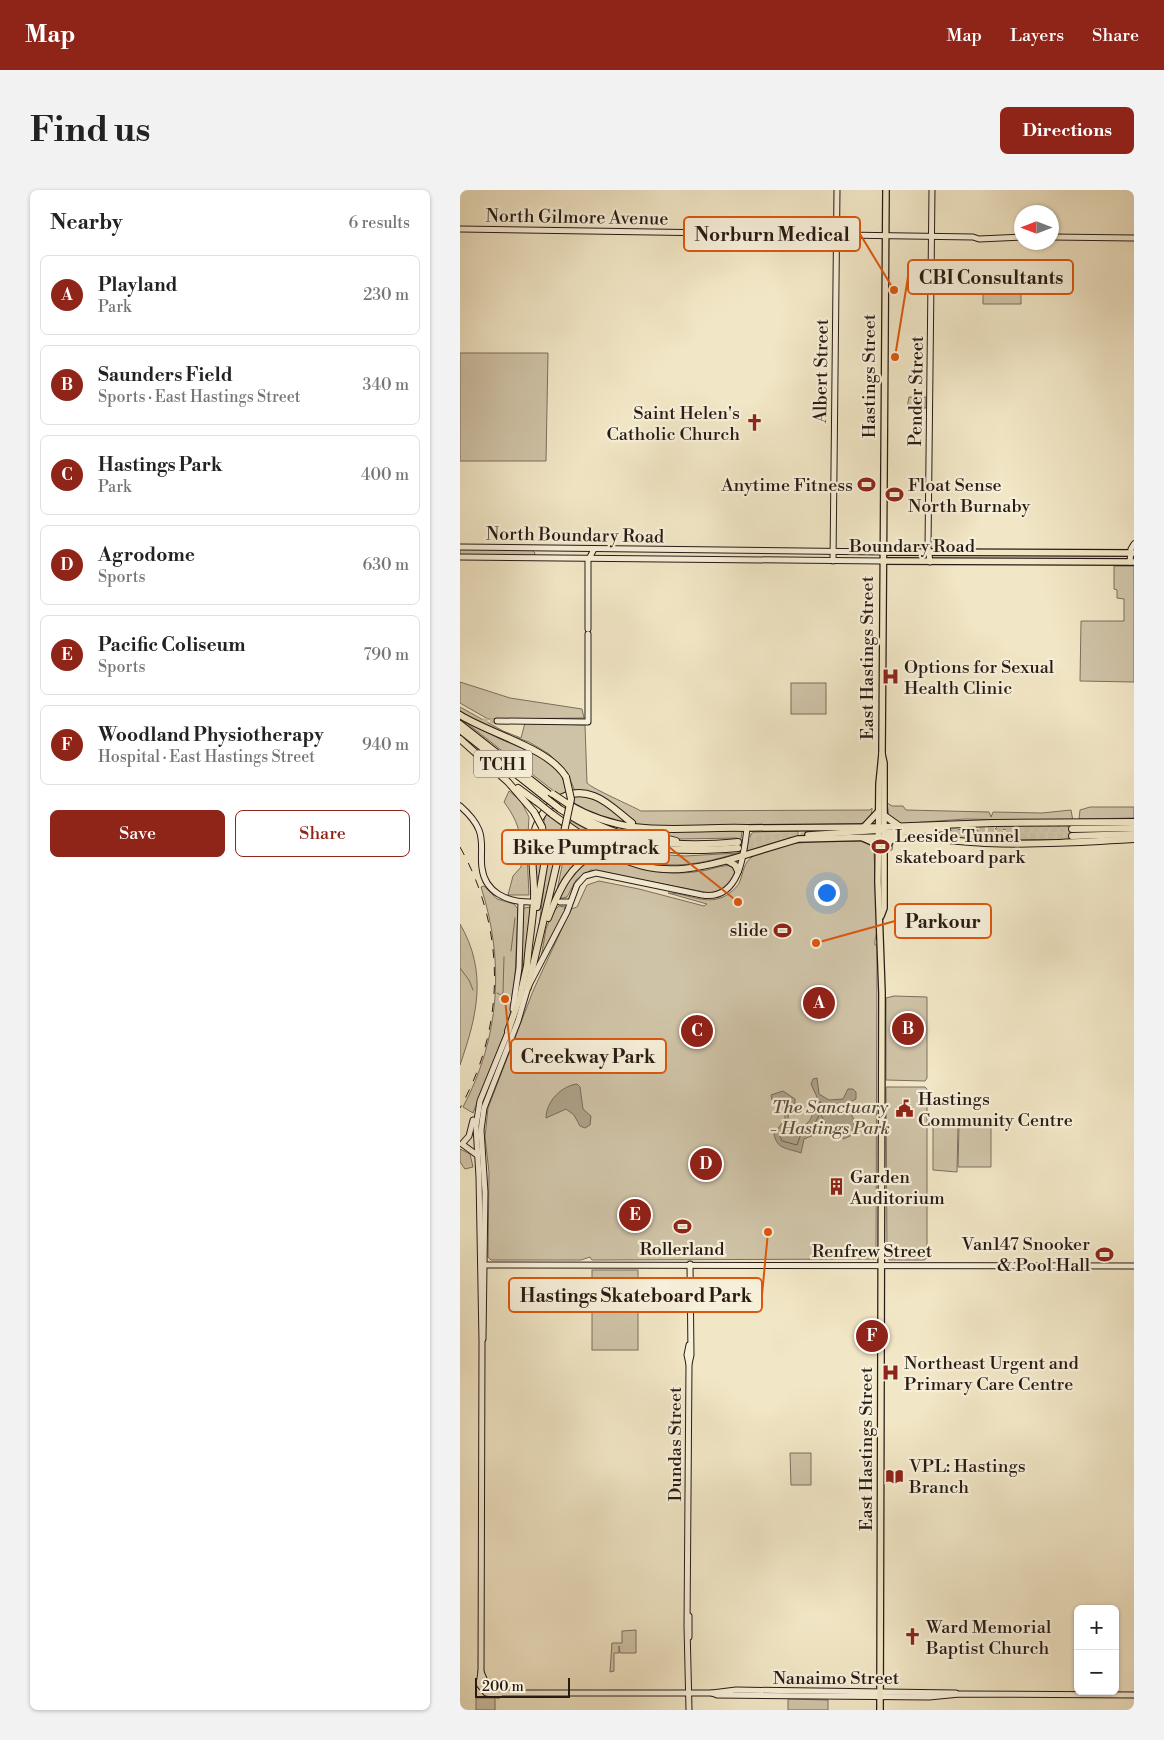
<!DOCTYPE html>
<html lang="en">
<head>
<meta charset="utf-8">
<style>
	:root { --surface:#fff; --page:#f2f2f2; --text:#222; --muted:#767676; --line:#e0e0e0; --accent:#8f2418 }
	body { margin:0; font-family:"Libre Bodoni",serif; background:var(--page); color:var(--text) }
	.controls { position:absolute; right:15px; bottom:15px; display:grid; overflow:hidden; border-radius:8px; box-shadow:0 1px 4px #0004 }
	.controls button { width:45px; height:45px; display:grid; place-items:center; padding:0; border:0; border-bottom:1px solid var(--line); background:var(--surface); color:var(--text); font:25px sans-serif }
	.compass { position:absolute; left:554px; top:15px; width:45px; height:45px; border-radius:50%; background:var(--surface); box-shadow:0 1px 4px #0004; rotate:270deg }
	.scale { position:absolute; left:15px; bottom:12px; width:95px; box-sizing:border-box; padding-left:5px; border:2px solid #291a14; border-top:0; font-size:14px; line-height:18px; white-space:nowrap; color:#291a14; -webkit-text-stroke:4px #f6efd9; paint-order:stroke }
	.you { position:absolute; left:366px; top:702px; width:18px; height:18px; margin:-12px; border:4px solid #fff; border-radius:50%; background:#1a73e8; box-shadow:0 0 0 8px #1a73e833 }
	.badge { display:grid; place-items:center; width:32px; height:32px; border-radius:50%; background:var(--accent); color:#fff; font-size:16px; font-weight:700 }
	.pin { position:absolute; translate:-50% -50%; border:2px solid #fff; box-shadow:0 1px 5px #0006 }
	.list { margin:0; padding:0; list-style:none }
	h2 { display:flex; justify-content:space-between; align-items:center; height:65px; margin:0; padding:0 20px; font-size:21px }
	h2 small { font-size:16px; font-weight:400; color:var(--muted) }
	.list li { display:grid; grid-template-columns:32px 1fr auto; gap:15px; align-items:center; box-sizing:border-box; height:80px; margin:0 10px 10px; padding:0 10px; border:1px solid var(--line); border-radius:8px }
	.list b { display:block; font-size:19px; white-space:nowrap }
	.list p { margin:0; font-size:16px; white-space:nowrap; color:var(--muted) }
	.list em { font-size:16px; font-style:normal; color:var(--muted) }
	.actions { display:flex; gap:10px; padding:15px 20px }
	.actions a { flex:1; padding:11px 0; border:1px solid var(--accent); border-radius:8px; text-align:center; font-size:18px; color:var(--accent) }
	.actions .main { background:var(--accent); color:#fff }
	.map { position:relative; flex:none; width:674px; height:1520px; overflow:hidden; border-radius:8px }
	header { display:flex; align-items:center; gap:30px; box-sizing:border-box; height:70px; padding:0 25px; background:var(--accent); color:#fff }
	header strong { font-size:24px }
	nav { display:flex; gap:28px; margin-inline-start:auto; font-size:18px }
	.intro { display:flex; align-items:center; justify-content:space-between; box-sizing:border-box; height:120px; padding:0 30px }
	h1 { margin:0; font-size:35px }
	.button { padding:12px 22px; border-radius:8px; background:var(--accent); color:#fff; font-size:18px; font-weight:700 }
	main { display:flex; gap:30px; padding:0 30px }
	aside { flex:1; background:var(--surface); border-radius:8px; box-shadow:0 1px 4px #0004 }
	.map>svg:first-child { display:block }
	.green { fill:#cfc3a7; stroke:#7c6e5e }
	.water { fill:#ada189; stroke:#786b5a }
	.lines { fill:none; stroke-linecap:round; stroke-linejoin:round }
	.shore { stroke:#6b5e4e; stroke-width:1 }
	.stream { stroke:#786b5a; stroke-width:1 }
	.secondary-tunnel { stroke:#c9bda2; stroke-width:5; stroke-dasharray:5 2.5; stroke-linecap:butt }
	.highway-tunnel { stroke:#c9bda2; stroke-width:6; stroke-dasharray:6 3; stroke-linecap:butt }
	.secondary-casing { stroke:#291a14; stroke-width:7 }
	.primary-casing { stroke:#291a14; stroke-width:8 }
	.highway-casing { stroke:#291a14; stroke-width:8 }
	.secondary { stroke:#f6efd9; stroke-width:5 }
	.primary { stroke:#f1e6c5; stroke-width:5.5 }
	.highway { stroke:#f1e6c5; stroke-width:6 }
	.rail { stroke:#291a14; stroke-width:1; stroke-dasharray:9 9; stroke-linecap:butt }
	.highway-bridge-casing { stroke:#291a14; stroke-width:8; stroke-linecap:butt }
	.highway-bridge { stroke:#f1e6c5; stroke-width:6 }
	.labels { text-anchor:middle; stroke-width:4.5; stroke-linejoin:round; paint-order:stroke }
	.shield { fill:#f6efd9; stroke:#665a4f; stroke-width:1 }
	.shield-label { font-size:16px; font-weight:bold; fill:#291a14 }
	.street-label { font-size:18px; fill:#291a14; stroke:#f6efd9 }
	.poi-label { font-size:18px; fill:#291a14; stroke:#f6efd9; text-anchor:start }
	.park-label { font-size:18px; font-style:italic; fill:#5b4d40; stroke:#f6efd9 }
	.leader { fill:none; stroke:#de560c; stroke-width:2 }
	.callout-dot { fill:#de560c; stroke:#f6efd9; stroke-width:2 }
	.callout { fill:#f6efd9; stroke:#de560c; stroke-width:2 }
	.callout-label { font-size:19px; text-anchor:middle; font-weight:bold; fill:#291a14 }
</style>
</head>
<body>
<header>
<strong>Map</strong>
<nav><a>Map</a><a>Layers</a><a>Share</a></nav>
</header>
<div class="intro"><h1>Find us</h1><a class="button">Directions</a></div>
<main>
<aside>
<h2>Nearby<small>6 results</small></h2>
<ul class="list">
<li><span class="badge">A</span><div><b>Playland</b><p>Park</p></div><em>230 m</em></li>
<li><span class="badge">B</span><div><b>Saunders Field</b><p>Sports · East Hastings Street</p></div><em>340 m</em></li>
<li><span class="badge">C</span><div><b>Hastings Park</b><p>Park</p></div><em>400 m</em></li>
<li><span class="badge">D</span><div><b>Agrodome</b><p>Sports</p></div><em>630 m</em></li>
<li><span class="badge">E</span><div><b>Pacific Coliseum</b><p>Sports</p></div><em>790 m</em></li>
<li><span class="badge">F</span><div><b>Woodland Physiotherapy</b><p>Hospital · East Hastings Street</p></div><em>940 m</em></li>
</ul>
<div class="actions"><a class="main">Save</a><a>Share</a></div>
</aside>
<div class="map">
<svg width="674" height="1520" viewBox="0 0 674 1520">
	<rect width="100%" height="100%" fill="#f1e6c5"/>
	<filter id="stains"><feTurbulence type="fractalNoise" baseFrequency=".004" numOctaves="4"/><feColorMatrix values="0 0 0 0 .2 0 0 0 0 .09 0 0 0 0 .02 0 0 0 .5 -.17"/></filter>
	<radialGradient id="worn" r=".72"><stop offset=".6" stop-color="#630" stop-opacity="0"/><stop offset="1" stop-color="#630" stop-opacity=".3"/></radialGradient>
	<g class="green">
		<path d="M523 92H542V99H561V114H523Z"/>
		<path d="M0 163H88L86 271H0Z"/>
		<path d="M449 207H466V218H447Z"/>
		<path d="M0 359 72 360 75 363 74 366 0 365Z"/>
		<path d="M654 376H674V492L620 491 621 431H664V409L657 408V400L654 399Z"/>
		<path d="M0 492 50 508 122 519 124 528 28 529 0 513Z"/>
		<rect x="331" y="493" width="35" height="31"/>
		<path d="M0 517 43 541 61 548 65 533 125 535 127 593C133 599 170 615 181 621L410 620 412 618C412 627 408 631 400 634L176 636 174 630 148 611 115 601 107 582 89 564 69 552 37 541 0 522Z"/>
		<path d="M0 528 40 549 78 565 96 578 102 586 107 603 101 606 95 602Z"/>
		<path d="M49 601 61 611 69 627 67 663 69 705H48L53 686 61 677C62 649 61 635 44 612Z"/>
		<path d="M114 606C138 605 152 621 170 635L151 631 114 615Z"/>
		<path d="M427 613 432 616H443L446 620 529 622 531 627 533 622 582 623 611 620 613 631 505 629 437 634 429 627Z"/>
		<path d="M630 617H674V628L619 629 620 620Z"/>
		<path d="M86 624 103 637 79 736 88 665 83 635Z"/>
		<path d="M111 631 133 643 172 658 144 659 110 635Z"/>
		<path d="M538 636H610V650L536 649 535 647H558V640L535 639Z"/>
		<path d="M506 639 518 640 519 650 467 645 468 642Z"/>
		<path d="M190 641H278L282 642 279 664 277 648 218 649Z"/>
		<path d="M338 641V645L289 661 287 659 291 644 294 642Z"/>
		<path d="M109 642 136 661 116 671 96 705Z"/>
		<path d="M81 644 83 667 76 712 75 646Z"/>
		<path d="M405 651 410 654 433 653 432 660 414 662 417 738C417 744 414 750 415 755H417L416 1069 132 1070 130 1067 121 1070H31L28 1067 29 982 25 947 28 918 73 801 111 719 117 717 127 695 139 691 179 699 244 716 247 714 208 703C229 703 247 717 267 705 272 701 278 697 280 691 283 683 284 672 292 667 324 648 369 652 405 651Z"/>
		<path d="M153 662 225 666 278 663C227 678 204 680 153 662Z"/>
		<path d="M142 664C174 679 205 687 241 681 251 680 263 674 272 676L275 681C273 694 262 701 249 703L131 680 116 690 107 707 98 709C107 689 120 671 142 664Z"/>
		<path d="M24 696 37 709 54 714 58 719 54 810 45 842 13 923 3 917C40 847 45 772 21 697Z"/>
		<path d="M99 716 105 717V722L81 768 86 739 92 723Z"/>
		<path d="M71 717 62 790 63 722 64 718Z"/>
		<path d="M0 734C28 782 17 826 0 875Z"/>
		<path d="M434 806 467 807V888L465 891 426 890V808Z"/>
		<path d="M426 897H465L467 899V1068L464 1070H429L427 1067Z"/>
		<path d="M473 935H498L497 982 473 980Z"/>
		<path d="M499 935H531V977H498Z"/>
		<path d="M0 959 10 964 13 977 5 979 0 972Z"/>
		<rect x="132" y="1080" width="46" height="80"/>
		<path d="M330 1263H351V1295H331Z"/>
		<path d="M176 1440V1463H160L159 1456V1463H154V1481L150 1482 152 1453H162V1441Z"/>
		<rect x="16" y="1508" width="19" height="12"/>
		<path d="M328 1509 368 1510V1520H328Z"/>
	</g>
	<g class="water">
		<path d="M357 888 359 904 369 910 383 909 388 899H393L396 902V909L390 912C388 923 394 925 394 933 394 936 392 941 392 945L383 949 380 944 361 945 358 943 344 949 341 963C328 958 317 960 314 944L325 929 324 913 312 910 311 905 323 901 335 909V913L329 915 328 930C343 943 354 932 353 915L357 907 351 894 353 889Z"/>
		<path d="M117 894 120 897 123 919 131 926 130 935 125 938 120 936 114 925 106 919 86 928C86 912 101 896 117 894Z"/>
	</g>
	<g class="lines">
		<g class="shore">
			<path d="M360 912 366 916 361 925 367 936 361 939 353 936 360 924 358 916Z"/>
			<path d="M325 936 342 941 337 955 322 951 319 944Z"/>
		</g>
		<g class="stream">
			<path d="M51 761 55 728"/>
			<path d="M0 778 9 790 13 800"/>
			<path d="M37 803 41 805 43 802 44 767"/>
		</g>
		<path class="secondary-tunnel" d="M0 531H37"/>
		<g class="highway-tunnel">
			<path d="M483 639H612"/>
			<path d="M471 646H612"/>
			<path d="M278 652 309 647 353 645"/>
			<path d="M279 658 322 653"/>
		</g>
		<defs>
			<g id="secondary">
				<path d="M0 39 513 47 519 49 562 47"/>
				<path d="M592 47 674 48"/>
				<path d="M0 357 422 362"/>
				<path d="M0 367 422 371"/>
				<path d="M373 371 377 0"/>
				<path d="M470 372 468 357 472 0"/>
				<path d="M670 372 671 359 674 354"/>
				<path d="M128 439V371L134 359"/>
				<path d="M37 531 128 532V444"/>
				<path d="M0 616C8 623 15 630 19 640 24 652 20 666 22 678 25 703 48 712 70 712"/>
				<path d="M100 712H109"/>
				<path d="M53 819 59 778 61 712"/>
				<path d="M13 930 9 946 2 954 17 965"/>
				<path d="M23 1075 674 1076"/>
				<path d="M23 1149 25 1002 21 940 24 918 58 831 68 797 107 722 117 695 125 686 136 683 242 705C279 711 284 666 287 638"/>
				<path d="M229 1174 231 1165 230 1074"/>
				<path d="M229 1447V1426"/>
				<path d="M21 1482 28 1498 41 1503H252L257 1505 469 1507 500 1504 674 1505"/>
				<path d="M41 1503 38 1505 26 1503 19 1494 21 1482 22 1152 19 987 16 936 20 911 49 840"/>
				<path d="M252 1503 276 1500 496 1503"/>
				<path d="M229 1520 227 1436 229 1174 227 1165 229 1155"/>
			</g>
			<g id="primary">
				<path d="M422 362 674 363"/>
				<path d="M422 371 674 372"/>
				<path d="M404 637 418 622"/>
				<path d="M287 638 420 637"/>
				<path d="M348 645 421 640"/>
				<path d="M403 648 412 652 418 661"/>
				<path d="M282 666 338 649 420 647"/>
				<path d="M421 726 424 718V573L422 564"/>
				<path d="M420 1520 422 803 418 692 419 594 422 564 426 0"/>
			</g>
			<g id="highway">
				<path d="M0 525C30 544 89 558 106 587"/>
				<path d="M0 534 90 605"/>
				<path d="M0 540 86 608"/>
				<path d="M0 549 48 592 74 622"/>
				<path d="M58 598 77 612"/>
				<path d="M108 614C168 650 221 636 287 638"/>
				<path d="M100 619C161 660 206 664 278 658"/>
				<path d="M111 620C163 654 217 658 278 652"/>
				<path d="M92 624C165 677 192 694 282 666"/>
				<path d="M425 626 439 636"/>
				<path d="M425 637 533 633 674 632"/>
				<path d="M612 639 674 638"/>
				<path d="M428 643 487 638"/>
				<path d="M189 644 216 651"/>
				<path d="M612 646 674 644"/>
				<path d="M425 647C459 646 491 651 525 653 574 655 624 652 674 649"/>
				<path d="M151 660 190 661"/>
				<path d="M425 660 430 651 437 647"/>
				<path d="M268 671 275 675 278 681"/>
				<path d="M77 717 86 664 82 637"/>
				<path d="M88 728C99 701 109 675 137 663"/>
				<path d="M67 778C68 755 73 732 74 709 75 689 70 668 73 648 78 619 105 595 134 606 148 611 160 624 172 633"/>
				<path d="M68 797 103 647"/>
				<path d="M48 841 60 807 67 776"/>
			</g>
		</defs>
		<use href="#secondary" class="secondary-casing"/>
		<use href="#primary" class="primary-casing"/>
		<use href="#highway" class="highway-casing"/>
		<use href="#secondary" class="secondary"/>
		<use href="#primary" class="primary"/>
		<use href="#highway" class="highway"/>
		<path class="rail" d="M0 657C46 739 46 836 0 918"/>
		<defs>
			<g id="highway-bridge">
				<path d="M93 604 108 614"/>
				<path d="M86 608 100 619"/>
				<path d="M77 612 92 624"/>
				<path d="M74 622 82 637"/>
				<path d="M103 647 111 609 106 587"/>
			</g>
		</defs>
		<use href="#highway-bridge" class="highway-bridge-casing"/>
		<use href="#highway-bridge" class="highway-bridge"/>
	</g>
	<defs>
		<symbol id="church-bare" viewBox="-9 -9 18 18"><path d="M-1.2-6h2.4v3.5h3.3v2.4h-3.3V6h-2.4V-.1h-3.3v-2.4h3.3Z" fill="#8f2418" stroke="#f6efd9" stroke-width="2.5" paint-order="stroke"/></symbol>
		<symbol id="stadium-bare" viewBox="-9 -9 18 18"><path d="M0-5a6.5 5 0 1 0 0 10a6.5 5 0 1 0 0-10ZM-3.5-1.8h7v3.6h-7Z" fill="#8f2418" stroke="#f6efd9" stroke-width="2.5" paint-order="stroke"/></symbol>
		<symbol id="hospital-bare" viewBox="-9 -9 18 18"><path d="M-5-5h3v3.5h4V-5h3V5h-3V1.5h-4V5h-3Z" fill="#8f2418" stroke="#f6efd9" stroke-width="2.5" paint-order="stroke"/></symbol>
		<symbol id="civic-bare" viewBox="-9 -9 18 18"><path d="M-.6-6.5H3V-4.5H.6V-3L4-1V1h2V6H-6V1h2V-1L-.6-3ZM-1.2 2.5V6h2.4V2.5Z" fill="#8f2418" stroke="#f6efd9" stroke-width="2.5" paint-order="stroke"/></symbol>
		<symbol id="building-bare" viewBox="-9 -9 18 18"><path d="M-4-6H4V6H1V3H-1V6H-4ZM-2.5-4.3h1.7v1.8h-1.7ZM.8-4.3h1.7v1.8H.8ZM-2.5-1h1.7V.8h-1.7ZM.8-1h1.7V.8H.8Z" fill="#8f2418" stroke="#f6efd9" stroke-width="2.5" paint-order="stroke"/></symbol>
		<symbol id="library-bare" viewBox="-9 -9 18 18"><path d="M-6-4Q-3-5.5-.7-3.5V5Q-3 3-6 4ZM6-4Q3-5.5 .7-3.5V5Q3 3 6 4Z" fill="#8f2418" stroke="#f6efd9" stroke-width="2.5" paint-order="stroke"/></symbol>
	</defs>
	<g fill-rule="evenodd">
		<use href="#church-bare" x="282" y="220" width="25" height="25"/>
		<use href="#stadium-bare" x="394" y="282" width="25" height="25"/>
		<use href="#stadium-bare" x="422" y="292" width="25" height="25"/>
		<use href="#hospital-bare" x="418" y="474" width="25" height="25"/>
		<use href="#stadium-bare" x="408" y="644" width="25" height="25"/>
		<use href="#stadium-bare" x="310" y="728" width="25" height="25"/>
		<use href="#civic-bare" x="432" y="906" width="25" height="25"/>
		<use href="#building-bare" x="364" y="984" width="25" height="25"/>
		<use href="#stadium-bare" x="210" y="1024" width="25" height="25"/>
		<use href="#stadium-bare" x="632" y="1052" width="25" height="25"/>
		<use href="#hospital-bare" x="418" y="1170" width="25" height="25"/>
		<use href="#library-bare" x="422" y="1274" width="25" height="25"/>
		<use href="#church-bare" x="440" y="1434" width="25" height="25"/>
	</g>
	<g class="labels">
		<rect class="shield" x="14" y="560.5" width="58" height="27" rx="4"/>
		<g class="shield-label">
			<text x="43" y="580">TCH 1</text>
		</g>
		<g class="street-label">
			<text transform="translate(117 27) rotate(1)" y="6">North Gilmore Avenue</text>
			<text transform="translate(361 181) rotate(-89)" y="6">Albert Street</text>
			<text transform="translate(409 186) rotate(-90)" y="6">Hastings Street</text>
			<text transform="translate(456 201) rotate(-89)" y="6">Pender Street</text>
			<text transform="translate(115 345) rotate(1)" y="6">North Boundary Road</text>
			<text x="452" y="362">Boundary Road</text>
			<text transform="translate(407 468) rotate(-90)" y="6">East Hastings Street</text>
			<text x="412" y="1067">Renfrew Street</text>
			<text transform="translate(215 1254) rotate(-90)" y="6">Dundas Street</text>
			<text transform="translate(406 1259) rotate(-90)" y="6">East Hastings Street</text>
			<text x="376" y="1494">Nanaimo Street</text>
		</g>
		<g class="poi-label">
			<text x="280" y="229" text-anchor="end">Saint Helen's<tspan x="280" dy="21">Catholic Church</tspan></text>
			<text x="393" y="301" text-anchor="end">Anytime Fitness</text>
			<text x="448" y="301">Float Sense<tspan x="448" dy="21">North Burnaby</tspan></text>
			<text x="444" y="483">Options for Sexual<tspan x="444" dy="21">Health Clinic</tspan></text>
			<text x="435" y="652">Leeside Tunnel<tspan x="435" dy="21">skateboard park</tspan></text>
			<text x="308" y="746" text-anchor="end">slide</text>
			<text x="458" y="915">Hastings<tspan x="458" dy="21">Community Centre</tspan></text>
			<text x="390" y="993">Garden<tspan x="390" dy="21">Auditorium</tspan></text>
			<text x="630" y="1060" text-anchor="end">Van147 Snooker<tspan x="630" dy="21">&amp; Pool Hall</tspan></text>
			<text x="222" y="1065" text-anchor="middle">Rollerland</text>
			<text x="444" y="1179">Northeast Urgent and<tspan x="444" dy="21">Primary Care Centre</tspan></text>
			<text x="449" y="1282">VPL: Hastings<tspan x="449" dy="21">Branch</tspan></text>
			<text x="466" y="1443">Ward Memorial<tspan x="466" dy="21">Baptist Church</tspan></text>
		</g>
		<g class="park-label">
			<text x="370" y="923">The Sanctuary<tspan x="370" dy="21">- Hastings Park</tspan></text>
		</g>
	</g>
	<path class="leader" d="M434 100L400 44M435 167L448 87M278 712L209 657M356 753L435 731M45 809L51 866M308 1042L302 1105"/>
	<g class="callout-dot">
		<circle cx="434" cy="100" r="5"/>
		<circle cx="435" cy="167" r="5"/>
		<circle cx="278" cy="712" r="5"/>
		<circle cx="356" cy="753" r="5"/>
		<circle cx="45" cy="809" r="5"/>
		<circle cx="308" cy="1042" r="5"/>
	</g>
	<g class="callout">
		<rect x="224" y="27" width="176" height="34" rx="5"/>
		<rect x="448" y="70" width="165" height="34" rx="5"/>
		<rect x="42" y="640" width="167" height="34" rx="5"/>
		<rect x="435" y="714" width="96" height="34" rx="5"/>
		<rect x="51" y="849" width="155" height="34" rx="5"/>
		<rect x="49" y="1088" width="253" height="34" rx="5"/>
	</g>
	<g class="callout-label">
		<text x="312" y="51">Norburn Medical</text>
		<text x="531" y="94">CBI Consultants</text>
		<text x="126" y="664">Bike Pumptrack</text>
		<text x="483" y="738">Parkour</text>
		<text x="128" y="873">Creekway Park</text>
		<text x="176" y="1112">Hastings Skateboard Park</text>
	</g>
	<rect width="100%" height="100%" filter="url(#stains)"/>
	<rect width="100%" height="100%" fill="url(#worn)"/>
</svg>
<div class="controls">
<button>+</button>
<button>−</button>
</div>
<svg class="compass" viewBox="-18 -18 36 36"><path d="M0-13l5 13h-10z" fill="#e53935"/><path d="M0 13l5-13h-10z" fill="#767676"/></svg>
<div class="scale">200 m</div>
<div class="you"></div>
<div class="pin badge" style="left:359px;top:813px">A</div>
<div class="pin badge" style="left:448px;top:839px">B</div>
<div class="pin badge" style="left:237px;top:841px">C</div>
<div class="pin badge" style="left:246px;top:974px">D</div>
<div class="pin badge" style="left:175px;top:1025px">E</div>
<div class="pin badge" style="left:412px;top:1146px">F</div>
</div>
</main>
</body>
</html>
